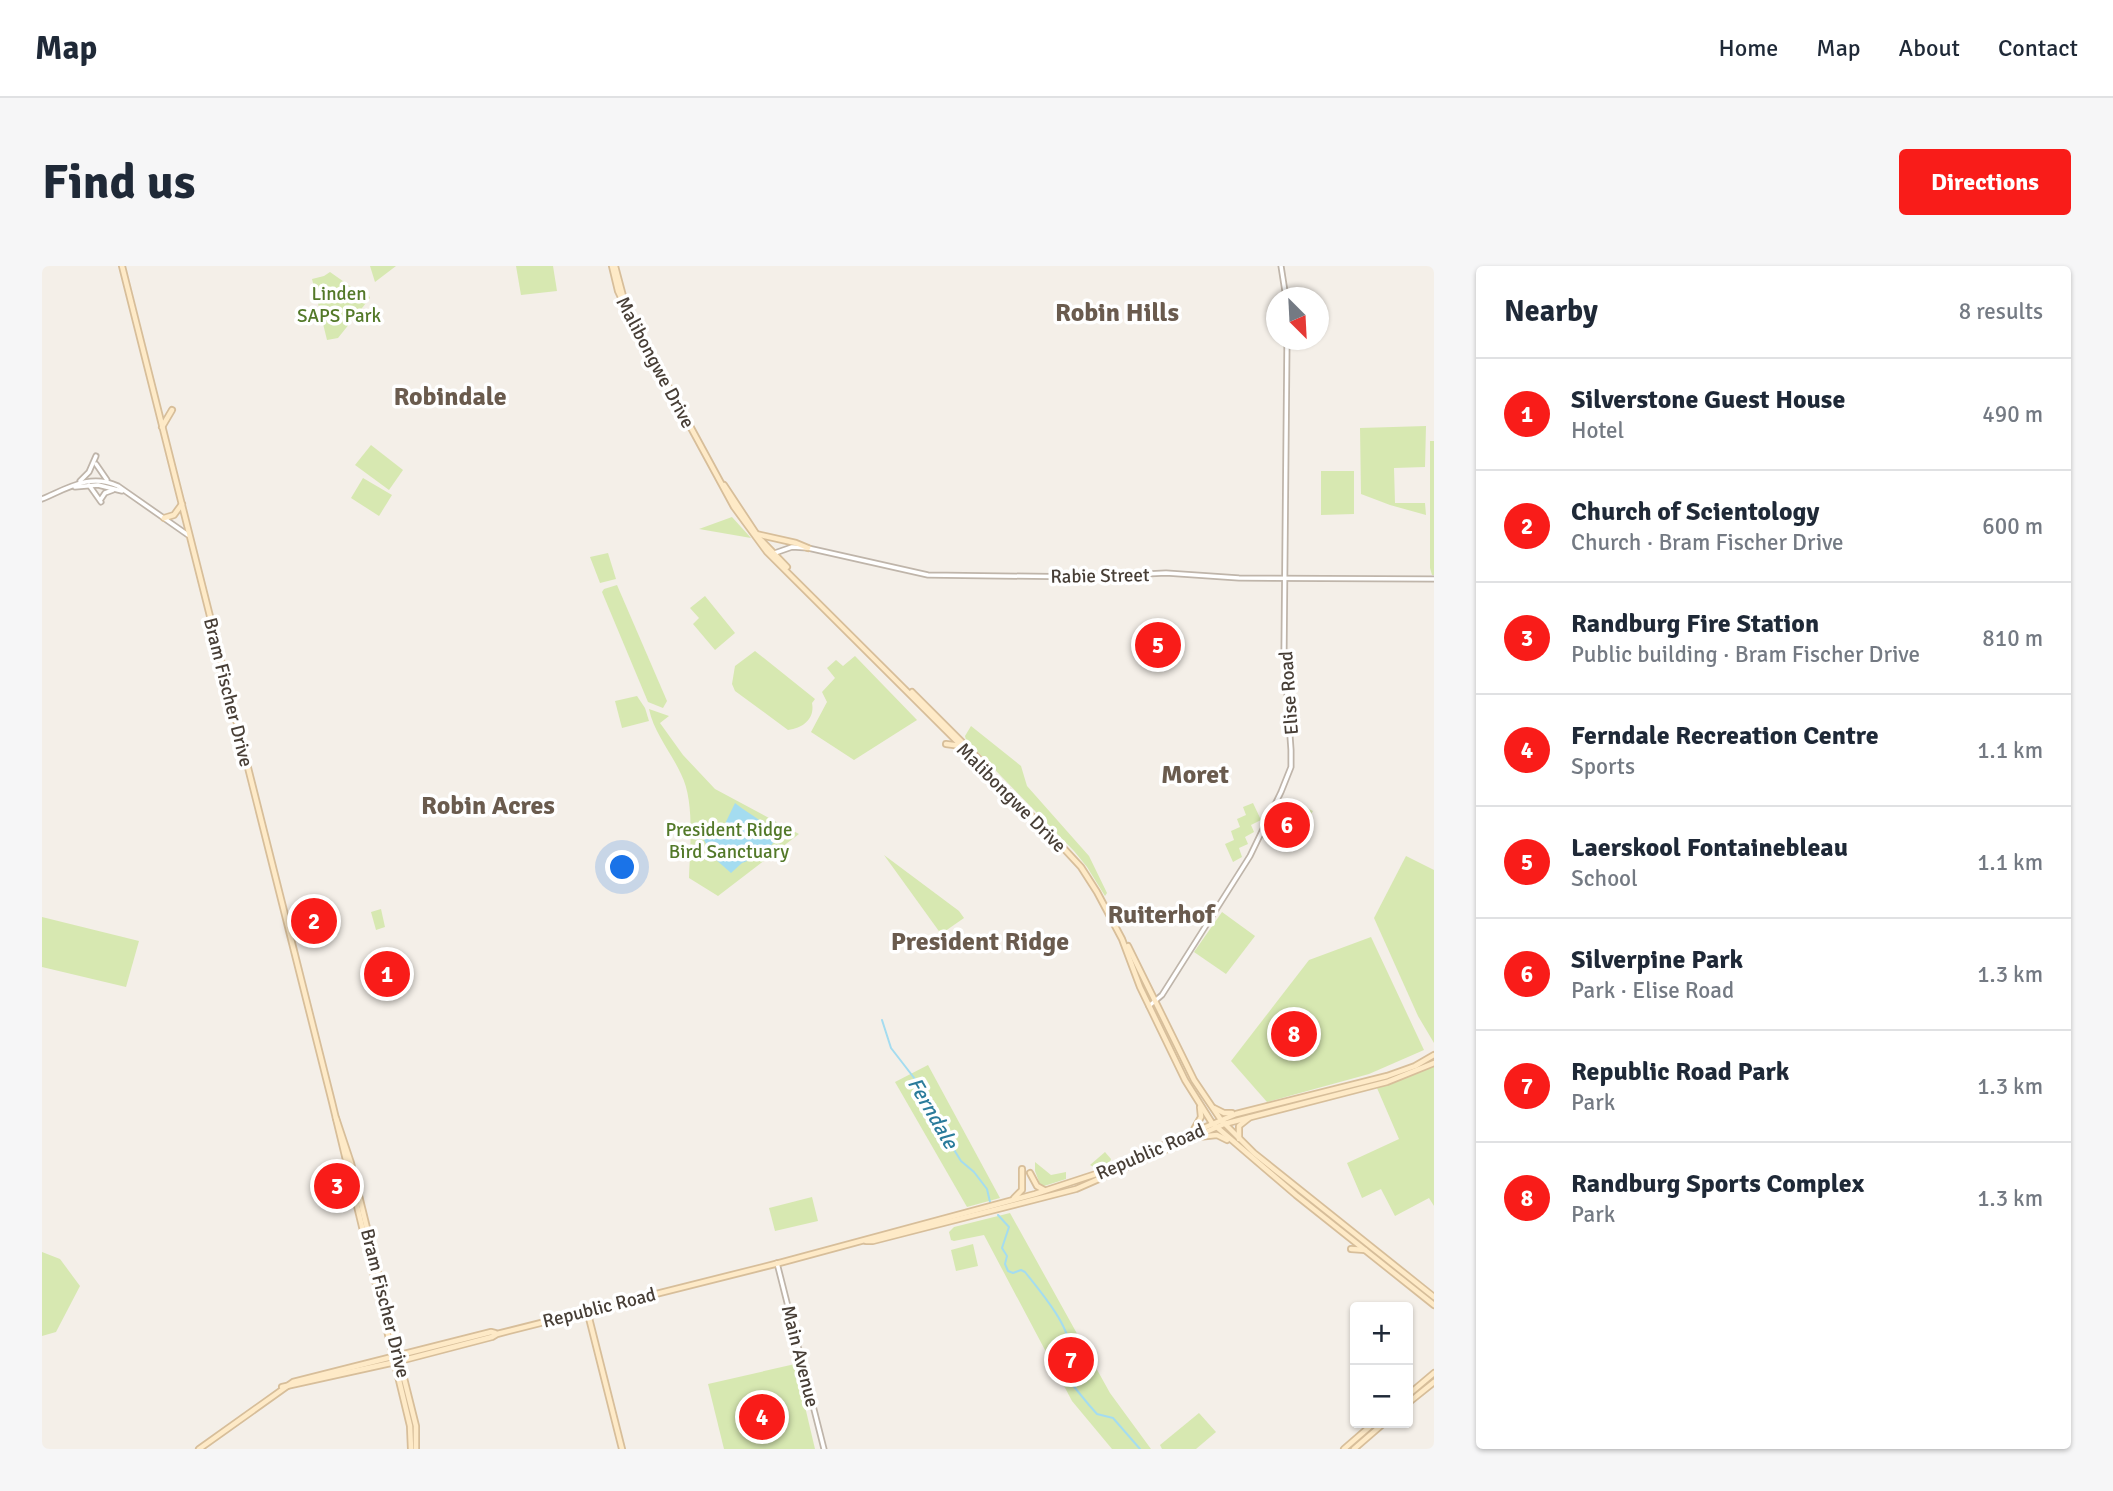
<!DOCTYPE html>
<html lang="en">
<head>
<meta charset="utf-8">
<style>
	:root { --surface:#fff; --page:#f6f6f7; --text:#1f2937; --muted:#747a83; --line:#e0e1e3; --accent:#f91c19 }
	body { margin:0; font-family:Signika,sans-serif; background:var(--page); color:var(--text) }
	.controls { position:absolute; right:21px; bottom:21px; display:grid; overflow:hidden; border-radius:7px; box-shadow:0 2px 5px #0004 }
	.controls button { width:63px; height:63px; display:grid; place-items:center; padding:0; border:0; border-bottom:2px solid var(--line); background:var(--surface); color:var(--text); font:35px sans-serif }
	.compass { position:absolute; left:1224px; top:21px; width:63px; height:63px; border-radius:50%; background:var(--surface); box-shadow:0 2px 5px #0004; rotate:156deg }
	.you { position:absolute; left:581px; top:602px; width:24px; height:24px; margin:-18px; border:5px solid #fff; border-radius:50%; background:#1a73e8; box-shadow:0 0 0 10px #1a73e833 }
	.badge { display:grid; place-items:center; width:46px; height:46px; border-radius:50%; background:var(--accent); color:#fff; font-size:23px; font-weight:700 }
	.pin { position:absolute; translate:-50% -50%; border:4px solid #fff; box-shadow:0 2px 7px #0006 }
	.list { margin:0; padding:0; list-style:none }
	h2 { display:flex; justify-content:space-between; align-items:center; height:91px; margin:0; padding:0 28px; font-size:30px }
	h2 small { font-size:23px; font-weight:400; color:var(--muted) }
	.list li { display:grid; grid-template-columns:46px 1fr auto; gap:21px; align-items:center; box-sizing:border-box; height:112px; padding:0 28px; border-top:2px solid var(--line) }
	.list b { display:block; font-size:26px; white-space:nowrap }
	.list p { margin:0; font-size:23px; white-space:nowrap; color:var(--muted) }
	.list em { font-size:23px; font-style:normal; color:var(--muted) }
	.map { position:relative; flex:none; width:1392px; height:1183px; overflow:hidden; border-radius:7px }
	header { display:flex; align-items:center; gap:42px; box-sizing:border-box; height:98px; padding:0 35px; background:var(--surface); border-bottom:2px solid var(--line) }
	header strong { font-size:33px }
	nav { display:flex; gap:38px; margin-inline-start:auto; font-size:24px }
	.intro { display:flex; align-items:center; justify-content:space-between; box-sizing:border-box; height:168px; padding:0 42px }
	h1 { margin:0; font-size:49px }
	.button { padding:18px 32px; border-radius:7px; background:var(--accent); color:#fff; font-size:24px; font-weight:700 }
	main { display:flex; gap:42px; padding:0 42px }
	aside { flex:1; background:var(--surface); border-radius:7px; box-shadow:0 2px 5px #0004 }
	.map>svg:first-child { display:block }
	.green { fill:#d7e8b1 }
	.water { fill:#a4dcf0 }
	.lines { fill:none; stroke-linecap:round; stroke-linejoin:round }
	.stream { stroke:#a4dcf0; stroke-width:2 }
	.tertiary-casing { stroke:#bfb5aa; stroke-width:7 }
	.secondary-casing { stroke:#d7be9a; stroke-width:8 }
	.tertiary { stroke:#fff; stroke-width:3.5 }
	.secondary { stroke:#feeac7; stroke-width:4.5 }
	.labels { text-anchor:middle; stroke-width:7; stroke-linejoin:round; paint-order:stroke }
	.park-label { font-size:19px; fill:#537929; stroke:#fff }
	.street-label { font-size:19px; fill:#473e36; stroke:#fff }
	.water-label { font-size:21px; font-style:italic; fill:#2a7b9b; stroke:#fff }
	.district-label { font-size:26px; font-weight:bold; fill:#6a5b4e; stroke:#fff }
</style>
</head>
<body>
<header>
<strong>Map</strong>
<nav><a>Home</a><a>Map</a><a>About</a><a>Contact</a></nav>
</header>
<div class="intro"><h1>Find us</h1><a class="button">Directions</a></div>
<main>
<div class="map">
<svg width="1392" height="1183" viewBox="0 0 1392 1183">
	<rect width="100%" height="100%" fill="#f4efe8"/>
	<g class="green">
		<path d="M328 0H354L333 16Z"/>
		<path d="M474 0H511L515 25 479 29Z"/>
		<path d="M288 6 315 25 326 27 328 32 296 72 285 74 270 13 282 10Z"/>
		<path d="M1384 160 1383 201 1352 202 1353 237H1383L1384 249 1348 239 1319 228 1318 162Z"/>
		<path d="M1388 175H1392V309H1390L1388 302Z"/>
		<path d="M329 179 361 204 347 224 313 199Z"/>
		<path d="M1279 205H1312V248L1279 249Z"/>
		<path d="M321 212 350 229 337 250 309 232Z"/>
		<path d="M690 251 709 272 657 263Z"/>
		<path d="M566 287 574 313 558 317 548 291Z"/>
		<path d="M575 319 625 435 621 442 606 436 560 326 562 323Z"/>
		<path d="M663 330 693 367 673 384 651 358 657 352 648 342Z"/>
		<path d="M713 385 773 433 770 437C773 452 762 462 746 464L693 425 690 418 693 400Z"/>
		<path d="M813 390 875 454 812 494 769 466 785 436 780 426 793 412 785 402 794 394 801 400Z"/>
		<path d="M595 430 603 442 607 455 580 462 573 435Z"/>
		<path d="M607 443 627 450 618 457 641 489 673 523 757 568 676 630 647 612C648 582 653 535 639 508 629 486 612 467 607 443Z"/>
		<path d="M929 460 979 500 985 520 1047 590 1065 627 1063 630 1045 601 1032 585 924 474 923 470Z"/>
		<path d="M1244 532 1271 545 1247 582 1220 572Z"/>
		<path d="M1211 537 1219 554 1209 559 1212 566 1203 571 1206 578 1197 582 1200 591 1191 596 1183 578 1192 574 1189 565 1198 561 1195 553 1204 549 1201 541Z"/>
		<path d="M842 589 917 645 922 652 899 668Z"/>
		<path d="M1364 590 1392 604V777L1376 750 1332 652Z"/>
		<path d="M339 643 343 661 334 664 329 646Z"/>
		<path d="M1180 646 1213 670 1184 708 1152 686Z"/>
		<path d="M0 651 97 675 84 721 0 701Z"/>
		<path d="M1329 671 1382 784 1327 808 1225 836 1189 795 1267 694Z"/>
		<path d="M886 799 958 932 925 941 853 816Z"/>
		<path d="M1392 799V940L1387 932 1353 950 1339 923 1320 932 1305 897 1357 873 1335 822Z"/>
		<path d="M1063 886 1069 893 1067 899 1057 904 1048 899Z"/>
		<path d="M993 896 1009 909 1024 906V913L999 921 993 905Z"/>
		<path d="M770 931 776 955 733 965 727 942Z"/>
		<path d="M968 947 1068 1127 1109 1183H1070L1030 1135 942 969 912 975 909 974 907 966 912 961Z"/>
		<path d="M931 978 936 1000 914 1005 909 984Z"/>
		<path d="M0 986 18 993 38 1020 14 1066 0 1070Z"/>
		<path d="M753 1098 773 1183H682L666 1118Z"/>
		<path d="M1157 1147 1174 1166 1154 1183H1120L1118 1179Z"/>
	</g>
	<path class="water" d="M693 537C705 547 730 560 736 571L721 589 700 597 689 607 672 592 662 574 682 560Z"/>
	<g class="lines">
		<g class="stream">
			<path d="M840 754 849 782 883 826 906 874 919 895 932 906 945 923 948 936"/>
			<path d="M956 949 967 961 960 982 965 990 963 998 966 1005 971 1007 979 1004 983 1006C994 1020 1032 1064 1026 1083 1025 1088 1020 1093 1018 1097L1020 1106 1047 1139 1055 1148 1071 1152 1098 1183"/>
		</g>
		<defs>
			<g id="tertiary">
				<path d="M1239 0 1244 32"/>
				<path d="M54 198 65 214"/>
				<path d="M38 215 47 206 54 190"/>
				<path d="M47 219 59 236"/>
				<path d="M33 221 56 219 80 225"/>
				<path d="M0 233C26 222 48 207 76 220L146 269"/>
				<path d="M59 233 63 227 71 224"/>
				<path d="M730 288 750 281 766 282 886 309 1044 311 1124 307 1197 312 1392 313"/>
				<path d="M1107 740 1120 729 1208 590 1239 526 1249 501V484L1242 386 1245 74"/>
				<path d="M735 997 782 1183"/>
			</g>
			<g id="secondary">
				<path d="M80 0 290 836 368 1160 369 1183"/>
				<path d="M570 0 576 25 584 42 692 241 725 286 1014 574 1039 601 1055 626 1080 673 1098 721 1143 814 1170 857 1254 929 1392 1039"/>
				<path d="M573 0 581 30"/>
				<path d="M120 161 130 144"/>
				<path d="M682 219 717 272 745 301"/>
				<path d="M122 252 132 249 140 238"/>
				<path d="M714 268 754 277 766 282"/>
				<path d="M870 426 945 501"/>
				<path d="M904 478 919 480"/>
				<path d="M1086 680 1152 814 1179 854 1212 887 1392 1031"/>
				<path d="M1172 842 1182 847H1190"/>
				<path d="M294 852 309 897 359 1100 374 1160V1183"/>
				<path d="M1151 865 1159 851 1158 841"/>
				<path d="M1156 871 1175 869 1185 874"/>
				<path d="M1197 873V860L1207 852"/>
				<path d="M988 907 995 920 1002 924"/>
				<path d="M972 932 980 924V903"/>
				<path d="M824 975H831L1034 923 1182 858 1345 816 1392 797"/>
				<path d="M1309 983 1323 984"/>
				<path d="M545 1044 580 1183"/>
				<path d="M240 1121 358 1095 450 1071 455 1068 741 996 993 928 1057 907 1194 848 1345 810 1373 800 1392 789"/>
				<path d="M1366 1129 1392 1107"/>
				<path d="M1366 1137 1392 1116"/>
				<path d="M157 1183 251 1116 449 1066 453 1067"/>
				<path d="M1302 1183 1332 1157"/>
				<path d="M1312 1183 1342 1157"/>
			</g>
		</defs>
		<use href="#tertiary" class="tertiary-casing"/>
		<use href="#secondary" class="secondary-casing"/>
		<use href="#tertiary" class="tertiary"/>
		<use href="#secondary" class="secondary"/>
	</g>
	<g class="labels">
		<g class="park-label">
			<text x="297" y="34">Linden<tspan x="297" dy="22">SAPS Park</tspan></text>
			<text x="687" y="570">President Ridge<tspan x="687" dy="22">Bird Sanctuary</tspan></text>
		</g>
		<g class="street-label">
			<text transform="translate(614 96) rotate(62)" y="7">Malibongwe Drive</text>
			<text transform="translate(1058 309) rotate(-1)" y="7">Rabie Street</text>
			<text transform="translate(187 426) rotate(76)" y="7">Bram Fischer Drive</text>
			<text transform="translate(1246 427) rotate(-94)" y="7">Elise Road</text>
			<text transform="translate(970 531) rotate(45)" y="7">Malibongwe Drive</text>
			<text transform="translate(1108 885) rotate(-23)" y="7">Republic Road</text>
			<text transform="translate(344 1037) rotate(76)" y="7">Bram Fischer Drive</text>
			<text transform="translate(557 1041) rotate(-14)" y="7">Republic Road</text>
			<text transform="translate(759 1090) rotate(76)" y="7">Main Avenue</text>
		</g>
		<g class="water-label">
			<text transform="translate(891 847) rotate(60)" y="7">Ferndale</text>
		</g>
		<g class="district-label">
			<text x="1075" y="55">Robin Hills</text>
			<text x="408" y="139">Robindale</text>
			<text x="1153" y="517">Moret</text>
			<text x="446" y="548">Robin Acres</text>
			<text x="1119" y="657">Ruiterhof</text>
			<text x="938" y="684">President Ridge</text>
		</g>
	</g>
</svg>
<div class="controls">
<button>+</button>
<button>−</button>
</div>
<svg class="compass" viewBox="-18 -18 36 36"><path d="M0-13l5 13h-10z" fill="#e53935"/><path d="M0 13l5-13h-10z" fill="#747a83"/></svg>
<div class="you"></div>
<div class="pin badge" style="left:345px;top:708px">1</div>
<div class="pin badge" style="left:272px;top:655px">2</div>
<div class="pin badge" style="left:295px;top:920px">3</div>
<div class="pin badge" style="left:720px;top:1151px">4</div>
<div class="pin badge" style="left:1116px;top:379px">5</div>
<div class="pin badge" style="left:1245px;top:559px">6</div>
<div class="pin badge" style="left:1029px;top:1094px">7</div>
<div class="pin badge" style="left:1252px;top:768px">8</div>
</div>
<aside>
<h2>Nearby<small>8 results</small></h2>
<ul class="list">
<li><span class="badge">1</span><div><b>Silverstone Guest House</b><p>Hotel</p></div><em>490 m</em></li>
<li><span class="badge">2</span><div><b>Church of Scientology</b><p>Church · Bram Fischer Drive</p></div><em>600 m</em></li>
<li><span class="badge">3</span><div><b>Randburg Fire Station</b><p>Public building · Bram Fischer Drive</p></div><em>810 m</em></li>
<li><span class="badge">4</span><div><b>Ferndale Recreation Centre</b><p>Sports</p></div><em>1.1 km</em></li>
<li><span class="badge">5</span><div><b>Laerskool Fontainebleau</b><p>School</p></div><em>1.1 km</em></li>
<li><span class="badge">6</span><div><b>Silverpine Park</b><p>Park · Elise Road</p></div><em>1.3 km</em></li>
<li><span class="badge">7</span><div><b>Republic Road Park</b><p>Park</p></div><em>1.3 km</em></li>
<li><span class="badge">8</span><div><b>Randburg Sports Complex</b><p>Park</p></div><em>1.3 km</em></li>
</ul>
</aside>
</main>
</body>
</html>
